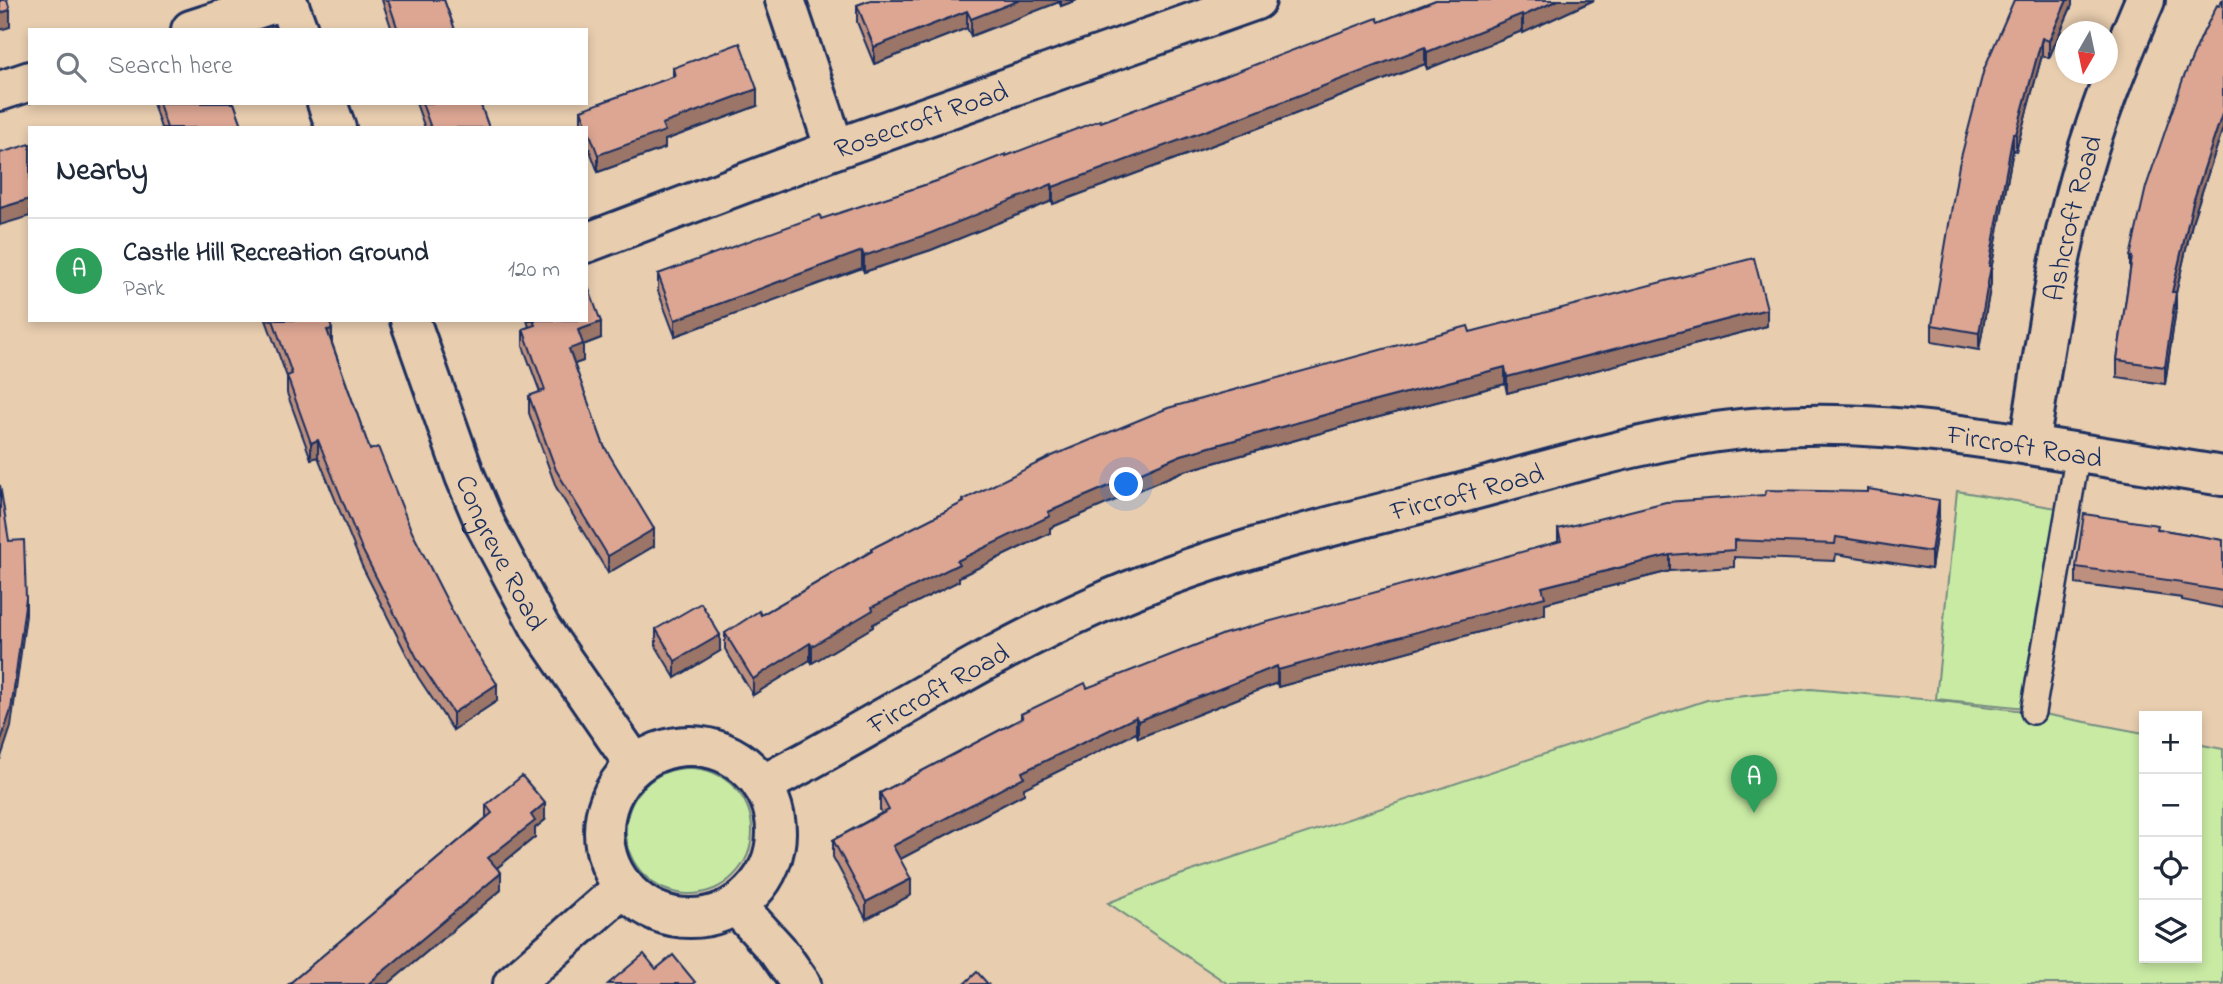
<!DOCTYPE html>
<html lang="en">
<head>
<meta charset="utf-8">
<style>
	:root { --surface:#fff; --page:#f2f2f3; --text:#1f2937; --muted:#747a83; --line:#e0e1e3; --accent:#1a73e8 }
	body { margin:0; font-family:"Indie Flower",sans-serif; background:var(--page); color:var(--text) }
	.controls { position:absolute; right:21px; bottom:21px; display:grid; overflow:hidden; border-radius:0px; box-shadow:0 4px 10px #0003 }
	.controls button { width:63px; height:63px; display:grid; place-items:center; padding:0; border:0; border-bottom:2px solid var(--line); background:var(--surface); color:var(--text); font:35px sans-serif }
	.compass { position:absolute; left:2055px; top:21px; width:63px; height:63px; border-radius:50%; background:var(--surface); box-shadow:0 4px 10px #0003; rotate:189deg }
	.you { position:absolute; left:1127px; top:485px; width:24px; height:24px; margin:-18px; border:5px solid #fff; border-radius:50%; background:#1a73e8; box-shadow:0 0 0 10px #1a73e833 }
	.badge { display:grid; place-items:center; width:46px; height:46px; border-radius:50%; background:var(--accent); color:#fff; font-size:23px; font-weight:700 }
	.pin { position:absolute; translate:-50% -58px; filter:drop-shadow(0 2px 4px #0008) }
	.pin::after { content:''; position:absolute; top:37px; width:24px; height:21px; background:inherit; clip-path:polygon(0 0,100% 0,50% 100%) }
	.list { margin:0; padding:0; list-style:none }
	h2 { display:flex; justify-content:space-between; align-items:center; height:91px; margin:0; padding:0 28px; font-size:30px }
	h2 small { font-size:23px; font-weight:400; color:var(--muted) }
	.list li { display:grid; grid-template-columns:46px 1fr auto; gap:21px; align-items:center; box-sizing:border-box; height:105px; padding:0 28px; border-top:2px solid var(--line) }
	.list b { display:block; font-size:26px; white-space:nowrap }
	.list p { margin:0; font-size:23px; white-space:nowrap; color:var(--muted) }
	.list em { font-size:23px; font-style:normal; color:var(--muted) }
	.icon { flex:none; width:38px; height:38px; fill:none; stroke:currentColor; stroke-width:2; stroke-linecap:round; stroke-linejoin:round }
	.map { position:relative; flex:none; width:2223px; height:984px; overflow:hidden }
	.search { position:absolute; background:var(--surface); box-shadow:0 4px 10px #0003; left:28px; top:28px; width:560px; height:77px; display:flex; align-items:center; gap:18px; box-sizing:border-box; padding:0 24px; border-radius:0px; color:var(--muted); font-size:26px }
	.panel { position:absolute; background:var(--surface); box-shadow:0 4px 10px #0003; left:28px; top:126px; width:560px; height:196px; border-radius:0px }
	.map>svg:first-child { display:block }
	.green { fill:#c8eaa3; stroke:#728c80; stroke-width:2 }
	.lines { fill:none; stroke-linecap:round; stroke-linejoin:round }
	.service-casing { stroke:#1b2f5e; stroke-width:28 }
	.minor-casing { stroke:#1b2f5e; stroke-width:44 }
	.tertiary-casing { stroke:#1b2f5e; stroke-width:44 }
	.service { stroke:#e8cdaf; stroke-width:23 }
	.minor { stroke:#e8cdaf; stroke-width:38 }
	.tertiary { stroke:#e8cdaf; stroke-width:38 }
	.wall { fill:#bd8f7e; stroke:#1b2f5e; stroke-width:2 }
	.shaded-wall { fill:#9a7467; stroke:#1b2f5e; stroke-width:2 }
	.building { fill:#dca693; stroke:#1b2f5e; stroke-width:2 }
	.labels { text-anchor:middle; stroke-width:7; stroke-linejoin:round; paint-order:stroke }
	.street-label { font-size:28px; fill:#1b2f5e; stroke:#e8cdaf }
</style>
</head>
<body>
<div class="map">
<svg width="2223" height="984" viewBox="0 0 2223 984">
	<rect width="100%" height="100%" fill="#e8cdaf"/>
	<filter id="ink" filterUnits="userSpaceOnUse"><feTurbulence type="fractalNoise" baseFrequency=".0143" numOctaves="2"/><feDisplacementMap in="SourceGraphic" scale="14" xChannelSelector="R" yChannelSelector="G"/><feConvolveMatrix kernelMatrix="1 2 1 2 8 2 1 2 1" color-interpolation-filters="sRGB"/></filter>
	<g filter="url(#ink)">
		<g class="green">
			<path d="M1957 491 2057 508 2026 708 1936 699Z"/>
			<path d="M1811 689 1932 700 2033 712 2144 733V958H2197V744L2223 749V984H1228L1108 903 1171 878 1707 700Z"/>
			<circle cx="689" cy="831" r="63"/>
		</g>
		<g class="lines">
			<defs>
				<path id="service" d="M2033 712 2078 453"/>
				<g id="minor">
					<path d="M785 0 835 149"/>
					<path d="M191 30 284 0"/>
					<path d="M0 91 30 81"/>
					<path id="s1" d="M586 243 835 149 1256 0"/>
					<path d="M2029 445 2223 476"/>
					<path d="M513 984 624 887"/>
				</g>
				<g id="tertiary">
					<path d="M287 0 298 30"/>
					<path d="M327 103 336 128"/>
					<path id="s2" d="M410 320 465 476 486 526 540 627 635 765"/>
					<circle cx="690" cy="832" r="86"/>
					<path id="s3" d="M762 785C874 728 979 657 1094 606 1203 557 1318 529 1434 500 1536 475 1636 440 1741 429 1838 418 1934 430 2029 445 2043 362 2053 277 2075 195 2092 128 2118 64 2145 0"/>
					<path d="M736 905 777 950 801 984"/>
				</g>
			</defs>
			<use href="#service" class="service-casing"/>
			<use href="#minor" class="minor-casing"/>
			<use href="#tertiary" class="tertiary-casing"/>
			<use href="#service" class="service"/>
			<use href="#minor" class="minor"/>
			<use href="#tertiary" class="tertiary"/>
		</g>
		<g class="wall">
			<path d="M382 0H444L455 30H392Z"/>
			<path d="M871 0H1077L1061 6 1059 2 971 36 967 28 874 64 857 22V5Z"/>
			<path d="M1436 0H1594L1523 33 1522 31 1427 69 1425 64 1240 135 1053 204 1052 201 931 250 864 272 862 268 675 336 658 291V274L937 181 1379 22Z"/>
			<path d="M2072 0V5L2049 58 2042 55 2016 151 2013 150 1991 270V283L1979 350 1932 342V325L1984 69Z"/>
			<path d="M2223 0V128L2193 219 2176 293V309L2165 384 2117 377V360L2130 271V257L2219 6Z"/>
			<path d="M673 68 757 106 665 140V148L598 172 586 140V128L581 127V110L673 77Z"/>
			<path d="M153 103H234L243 128H161Z"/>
			<path d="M416 103H480L489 128H425Z"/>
			<path d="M266 320H329L332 343 370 450 497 701 453 730 418 677 362 566 318 457 311 459 287 393V377Z"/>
			<path d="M527 320H586L601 338 583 345V361L574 364 604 446 654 546 608 573 556 487 529 413V396L540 392 523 346V329L529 327Z"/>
			<path d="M1767 326 1507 393 1505 384 1360 422 1181 472 1050 528V533L959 577V581L873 624V627L812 663 810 660 753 695 725 649V633L761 615 871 551V549L963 503V500L1470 332Z"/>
			<path d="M1939 517 1931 569 1836 554 1835 561 1734 557V567L1670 571 1545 603V614L1278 687 1277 683 1138 738 1136 733 1024 788V794L900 859 911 895 866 919 833 857V840L882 813 880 810V793L1021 719V714L1087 688 1558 542V529Z"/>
			<path d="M2158 529 2223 540V608L2182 600V598L2076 584V567Z"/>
			<path d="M656 629 720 651 675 678 656 646Z"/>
			<path d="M486 805 545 820 535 828V837L497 868 501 890 388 984H289L486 818Z"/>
		</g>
		<g class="shaded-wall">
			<path d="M1020 0H1059V2L971 36V19Z"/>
			<path d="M1061 0H1077L1061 6Z"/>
			<path d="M1558 0H1594L1523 33V16Z"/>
			<path d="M2067 0H2072V5L2049 58V41Z"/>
			<path d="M10 10V27L0 30V13Z"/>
			<path d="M967 11V28L874 64V47Z"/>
			<path d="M1522 14V31L1427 69V52Z"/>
			<path d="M2042 38V55L2016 151V134Z"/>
			<path d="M1425 47V64L1240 135 1053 204V187Z"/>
			<path d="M757 89V106L665 140V148L598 172V155L662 124Z"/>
			<path d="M2223 111V128L2193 219 2176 293V309L2165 384V367L2172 292 2193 202Z"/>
			<path d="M2013 134V150L1991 270V283L1979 350V333L1989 266Z"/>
			<path d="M1052 184V201L931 250 864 272V256Z"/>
			<path d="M30 199V216L0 225V208Z"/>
			<path d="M862 251V268L675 336V320Z"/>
			<path d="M1767 309V326L1507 393V377Z"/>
			<path d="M601 322V338L583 345V361L569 366V349L578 330Z"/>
			<path d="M332 329V346L327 330Z"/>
			<path d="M1505 367V384L1360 422 1181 472 1050 528V533L959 577V581L873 624V627L812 663V646L872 607 1048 512 1181 455 1360 405Z"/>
			<path d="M318 440V457L311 459V443Z"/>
			<path d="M1939 500V517L1931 569V552Z"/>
			<path d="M654 529V546L608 573V556Z"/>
			<path d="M1670 555V571L1545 603V614L1278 687V670L1542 587Z"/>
			<path d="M26 598V615L11 727 0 760V743Z"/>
			<path d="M720 635V651L675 678V661Z"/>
			<path d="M810 643V660L753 695V679Z"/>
			<path d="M1277 666V683L1138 738V721Z"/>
			<path d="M497 684V701L453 730V713Z"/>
			<path d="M1136 717V733L1024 788V794L893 863V846L1022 772Z"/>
			<path d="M545 803V820L535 828V837L488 875V858L531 815Z"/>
			<path d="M501 873V890L388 984H368Z"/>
			<path d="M911 879V895L866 919V902Z"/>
		</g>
		<g class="building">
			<path d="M0 0H7L10 10 0 13Z"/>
			<path d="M388 0H444L455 30H398Z"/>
			<path d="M871 0H1020L971 19 967 11 874 47 857 5Z"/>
			<path d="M1436 0H1558L1523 16 1522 14 1427 52 1425 47 1240 118 1053 187 1052 184 931 233 864 256 862 251 675 320 658 274 820 215 821 219 937 181 1006 154V156L1100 120 1101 122 1194 88 1377 18 1379 22Z"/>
			<path d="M2014 0H2067L2049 41 2042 38 2016 134H2013L1989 266H1991L1979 333 1932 325 1959 165 1984 69Z"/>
			<path d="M2222 0H2223V111L2193 202 2172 292H2176L2165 367 2117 360 2132 257H2130L2146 187 2183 79 2202 35 2217 5 2219 6Z"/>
			<path d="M740 43 757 89 662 124 665 131 598 155 581 110 675 76 673 68Z"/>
			<path d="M159 103H234L243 128H167Z"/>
			<path d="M422 103H480L489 128H431Z"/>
			<path d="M30 144V199L0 208V153Z"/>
			<path d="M1754 258 1767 309 1507 377 1505 367 1360 405 1181 455 1048 512 1050 516 957 561 959 564 872 607 873 610 812 646 810 643 753 679 725 633 759 611 761 615 872 551 871 549 964 502 963 500 1052 456 1168 408 1468 326 1470 332Z"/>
			<path d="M586 284H587L601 322 578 330 583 344 569 349 604 446 654 529 608 556 556 470 529 396 545 390 523 329 535 325 533 320H586Z"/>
			<path d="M273 320H329L332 329 327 330 370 450 378 447 412 532 461 628 497 684 453 713 418 660 362 549 318 440 311 443 287 376 292 374Z"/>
			<path d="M0 485 9 541 24 540 26 598 11 710 0 743Z"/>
			<path d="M1868 489 1939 500 1931 552 1836 537 1835 544 1734 540V550L1670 555 1542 587 1545 597 1278 670 1277 666 1138 721 1136 717 1022 772 1024 777 893 846 911 879 866 902 833 840 889 810 880 793 1023 718 1021 714 1085 683 1087 688 1224 634 1561 541 1558 529 1666 502 1765 495 1766 490 1868 492Z"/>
			<path d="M2084 514 2158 525 2157 529 2223 540V591L2182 584V582L2076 567Z"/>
			<path d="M701 603 720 635 675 661 656 629Z"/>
			<path d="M522 776 545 803 531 815 535 821 488 858 501 873 368 984H289L492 813 486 805Z"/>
			<path d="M644 954 656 969 673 955 695 982 692 984H608Z"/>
			<path d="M977 972 988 984H964Z"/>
		</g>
	</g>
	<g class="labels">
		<g class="street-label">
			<text dy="10" stroke="none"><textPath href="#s1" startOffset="357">Rosecroft Road</textPath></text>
			<text dy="10" stroke="none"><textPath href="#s3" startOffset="1570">Ashcroft Road</textPath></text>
			<text transform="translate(2025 445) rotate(9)" y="10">Fircroft Road</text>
			<text dy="10" stroke="none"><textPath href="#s3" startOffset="768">Fircroft Road</textPath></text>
			<text dy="10" stroke="none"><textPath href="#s2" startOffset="250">Congreve Road</textPath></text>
			<text dy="10" stroke="none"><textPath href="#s3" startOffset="201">Fircroft Road</textPath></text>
		</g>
	</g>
</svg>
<div class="controls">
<button>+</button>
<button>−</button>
<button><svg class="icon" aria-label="locate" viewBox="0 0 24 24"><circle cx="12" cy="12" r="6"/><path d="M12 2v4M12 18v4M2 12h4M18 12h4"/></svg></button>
<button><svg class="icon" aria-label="layers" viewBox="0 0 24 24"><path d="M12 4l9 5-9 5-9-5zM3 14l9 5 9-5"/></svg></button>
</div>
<svg class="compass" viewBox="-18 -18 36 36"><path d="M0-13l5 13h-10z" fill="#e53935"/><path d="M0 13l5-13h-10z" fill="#747a83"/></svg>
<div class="you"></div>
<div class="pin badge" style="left:1754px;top:813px;background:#2e9e5b">A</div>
<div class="search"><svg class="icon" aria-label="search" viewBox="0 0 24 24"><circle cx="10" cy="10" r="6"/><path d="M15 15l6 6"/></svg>Search here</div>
<section class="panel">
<h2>Nearby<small></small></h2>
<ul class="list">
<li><span class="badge" style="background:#2e9e5b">A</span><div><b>Castle Hill Recreation Ground</b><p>Park</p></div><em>120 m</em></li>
</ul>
</section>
</div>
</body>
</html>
